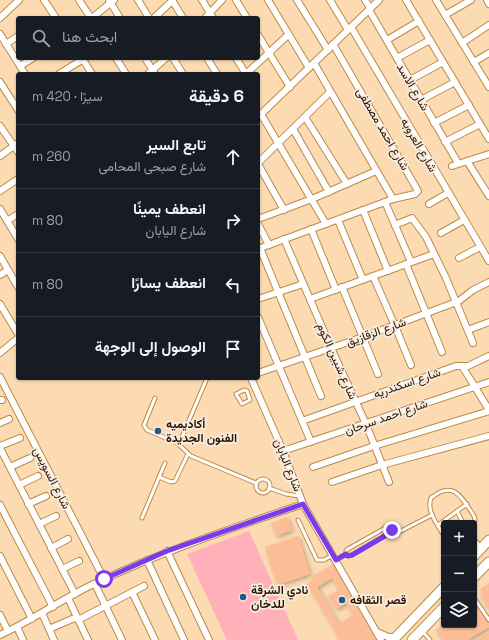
<!DOCTYPE html>
<html lang="ar">
<head>
<meta charset="utf-8">
<style>
	:root { --surface:#171b24; --page:#242831; --text:#f1f3f6; --muted:#9ea1a6; --line:#363941 }
	body { margin:0; font-family:"Space Grotesk",Vazirmatn,sans-serif; background:var(--page); color:var(--text); direction:rtl }
	.controls { position:absolute; right:12px; bottom:12px; display:grid; overflow:hidden; border-radius:4px; box-shadow:0 1px 3px #0004 }
	.controls button { width:36px; height:36px; display:grid; place-items:center; padding:0; border:0; border-bottom:1px solid var(--line); background:var(--surface); color:var(--text); font:20px sans-serif }
	.stop { position:absolute; width:12px; height:12px; margin:-9px; border:3px solid #7c3aed; border-radius:50%; background:#fff }
	.stop.end { background:#7c3aed; border-color:#fff; box-shadow:0 1px 4px #0008 }
	.list { margin:0; padding:0; list-style:none }
	h2 { display:flex; justify-content:space-between; align-items:center; height:52px; margin:0; padding:0 16px; font-size:17px }
	h2 small { font-size:13px; font-weight:400; color:var(--muted) }
	.list li { display:grid; grid-template-columns:26px 1fr auto; gap:12px; align-items:center; box-sizing:border-box; height:64px; padding:0 16px; border-top:1px solid var(--line) }
	.list b { display:block; font-size:15px; white-space:nowrap }
	.list p { margin:0; font-size:13px; white-space:nowrap; color:var(--muted) }
	.list em { font-size:13px; font-style:normal; color:var(--muted) }
	.icon { flex:none; width:22px; height:22px; fill:none; stroke:currentColor; stroke-width:2; stroke-linecap:round; stroke-linejoin:round }
	.map { position:relative; flex:none; width:489px; height:640px; overflow:hidden; direction:ltr }
	.search { position:absolute; background:var(--surface); box-shadow:0 1px 3px #0004; left:16px; top:16px; width:244px; height:44px; display:flex; align-items:center; gap:10px; box-sizing:border-box; padding:0 14px; border-radius:4px; color:var(--muted); font-size:15px }
	.panel { position:absolute; background:var(--surface); box-shadow:0 1px 3px #0004; left:16px; top:72px; width:244px; height:308px; border-radius:4px; direction:rtl }
	.map>svg:first-child { display:block }
	.park { fill:#ffb0b9 }
	.building { fill:#fcbd97; fill-rule:evenodd; filter:url(#shadow) }
	.lines { fill:none; stroke-linecap:round; stroke-linejoin:round }
	.service-casing { stroke:#be8a45; stroke-width:5 }
	.minor-casing { stroke:#be8a45; stroke-width:8 }
	.secondary-casing { stroke:#be8a45; stroke-width:11 }
	.service { stroke:#fff; stroke-width:3 }
	.minor { stroke:#fff; stroke-width:6 }
	.secondary { stroke:#fff; stroke-width:9 }
	.route { stroke:#7c3aed; stroke-width:5 }
	.poi-dot { fill:#21578f; stroke:#f8ecdf; stroke-width:1.5 }
	.labels { text-anchor:middle; stroke-width:3.5; stroke-linejoin:round; paint-order:stroke }
	.street-label { font-size:12px; fill:#2a1600; stroke:#f8ecdf }
	.poi-label { font-size:12px; font-weight:bold; fill:#2a1600; stroke:#f8ecdf; text-anchor:start }
</style>
</head>
<body>
<div class="map">
<svg width="489" height="640" viewBox="0 0 489 640">
	<defs>
		<filter id="shadow"><feDropShadow dx="2" dy="2" stdDeviation="2" flood-color="#0004"/></filter>
	</defs>
	<rect width="100%" height="100%" fill="#fcdbb3"/>
	<path class="park" d="M249 531 298 640H227L187 554Z"/>
	<g class="building">
		<path d="M287 517 292 530 276 536 271 523Z"/>
		<path d="M298 536 310 574 277 585 265 547Z"/>
		<path d="M334 564 378 640H340L307 584 313 580 311 577ZM332 578 339 590 328 596 336 609 346 603 353 615 339 624 317 587Z"/>
		<path d="M489 583V610L480 594 482 593 480 589Z"/>
		<path d="M474 598 489 623V627L467 640H443L436 630 444 622V625H474Z"/>
		<path d="M489 632V640H475Z"/>
	</g>
	<g class="lines">
		<defs>
			<g id="service">
				<path d="M244 390 247 391 250 400 242 404 236 394Z"/>
				<path d="M155 398 144 425 147 430 177 443 191 456 256 483"/>
				<path d="M179 444 207 378"/>
				<path d="M159 477 171 482 175 481 188 454"/>
				<circle cx="263" cy="486" r="7"/>
				<path d="M269 488 286 494 299 496"/>
				<path d="M457 511 463 523"/>
				<path d="M142 518 165 463"/>
				<path d="M298 520 317 560H324L333 555"/>
				<path d="M438 525 467 504"/>
				<path d="M387 527 391 528V532L352 555 349 556 346 554V551L348 549Z"/>
				<path d="M391 532 401 531 432 515"/>
				<path d="M444 536C438 525 426 511 431 498 454 479 462 498 474 516L475 520 473 523"/>
				<path d="M474 539 480 546"/>
				<path d="M336 560 346 554"/>
				<path d="M474 598 489 620"/>
				<path d="M423 632 430 640"/>
			</g>
			<g id="minor">
				<path d="M44 0 56 18"/>
				<path d="M79 0 91 18"/>
				<path d="M109 0 120 18"/>
				<path d="M138 0 149 18"/>
				<path d="M172 0 183 18"/>
				<path d="M202 0 213 18"/>
				<path d="M236 0 247 18"/>
				<path d="M268 0 309 68"/>
				<path d="M297 0 328 50"/>
				<path d="M330 0 348 30"/>
				<path d="M365 0 370 8"/>
				<path d="M406 0 489 139"/>
				<path d="M436 0 489 87"/>
				<path d="M487 0 489 4"/>
				<path d="M369 10 458 163"/>
				<path d="M445 15 471 0"/>
				<path d="M0 18 19 0"/>
				<path d="M92 18 114 0"/>
				<path d="M154 18 173 0"/>
				<path d="M205 18 222 0"/>
				<path d="M351 27 489 261"/>
				<path d="M0 34 25 74"/>
				<path d="M258 35 290 87"/>
				<path d="M387 40 419 21"/>
				<path d="M462 43 489 25"/>
				<path d="M6 44 18 36"/>
				<path d="M82 58 92 74"/>
				<path d="M116 58 126 74"/>
				<path d="M145 58 155 74"/>
				<path d="M173 58 183 74"/>
				<path d="M207 58 217 74"/>
				<path d="M236 58 246 74"/>
				<path d="M397 58 430 40"/>
				<path d="M474 62 489 53"/>
				<path d="M314 63 393 199"/>
				<path d="M20 66 33 58"/>
				<path d="M59 74 85 58"/>
				<path d="M148 74 166 58"/>
				<path d="M246 74 288 35"/>
				<path d="M410 80 443 62"/>
				<path d="M0 82 18 110"/>
				<path d="M421 100 455 82"/>
				<path d="M261 114 326 224"/>
				<path d="M258 117 379 0"/>
				<path d="M305 117 347 184"/>
				<path d="M434 123 469 105"/>
				<path d="M0 126 18 152"/>
				<path d="M293 129 329 192"/>
				<path d="M445 142 480 124"/>
				<path d="M0 156 18 143"/>
				<path d="M467 161 489 196"/>
				<path d="M258 163 330 92"/>
				<path d="M258 164 284 210"/>
				<path d="M452 166 489 154"/>
				<path d="M0 191 18 179"/>
				<path d="M385 202 411 262"/>
				<path d="M429 204 448 193"/>
				<path d="M0 209 18 239"/>
				<path d="M363 210 388 271"/>
				<path d="M258 219 312 199 376 171"/>
				<path d="M338 220 363 280"/>
				<path d="M7 221 18 214"/>
				<path d="M258 224 269 245"/>
				<path d="M395 225 412 218 426 237 446 278 473 343"/>
				<path d="M311 229 336 290"/>
				<path d="M441 233 464 220"/>
				<path d="M284 239 331 348 366 424 389 482"/>
				<path d="M260 248 321 396"/>
				<path d="M258 249 393 199 415 194 418 191 333 44"/>
				<path d="M0 256 18 287"/>
				<path d="M459 258 480 247"/>
				<path d="M406 264 442 352"/>
				<path d="M0 275 8 270"/>
				<path d="M373 276 395 326 411 365"/>
				<path d="M342 287 378 374"/>
				<path d="M258 299 303 284"/>
				<path d="M310 299 434 254"/>
				<path d="M0 304 18 334"/>
				<path d="M258 317 311 442"/>
				<path d="M468 330 489 322"/>
				<path d="M0 353 18 338"/>
				<path d="M462 366 489 410"/>
				<path d="M258 373 363 337 459 301 473 290 489 282"/>
				<path d="M0 377 104 579"/>
				<path d="M251 378 283 451 303 504 381 640"/>
				<path d="M0 400H2"/>
				<path d="M302 421 456 366H468L489 356"/>
				<path d="M0 423 9 419"/>
				<path d="M0 446 20 438"/>
				<path d="M0 448 75 594"/>
				<path d="M283 451 489 382"/>
				<path d="M10 467 30 458"/>
				<path d="M313 467 374 446 489 411"/>
				<path d="M332 482 382 465 489 436"/>
				<path d="M19 485 38 476"/>
				<path d="M28 504 46 496"/>
				<path d="M0 505 53 607"/>
				<path d="M39 524 56 516"/>
				<path d="M51 548 68 539"/>
				<path d="M167 551 209 640"/>
				<path d="M0 556 32 619"/>
				<path d="M147 560 184 640"/>
				<path d="M62 569 79 561"/>
				<path d="M95 584 122 640"/>
				<path d="M132 592 155 640"/>
				<path d="M68 598 88 640"/>
				<path d="M42 613 54 640"/>
				<path d="M0 615 8 631"/>
				<path d="M78 620 144 586"/>
				<path d="M17 627 23 640"/>
				<path d="M49 629 77 617"/>
				<path d="M377 632 388 637H396"/>
				<path d="M0 635C33 620 63 598 96 583 163 551 233 528 303 504"/>
			</g>
			<g id="secondary">
				<path d="M474 556 489 540"/>
				<path d="M474 577 489 562"/>
				<path d="M393 640 444 587"/>
				<path d="M412 640 444 607"/>
			</g>
		</defs>
		<use href="#service" class="service-casing"/>
		<use href="#minor" class="minor-casing"/>
		<use href="#secondary" class="secondary-casing"/>
		<use href="#service" class="service"/>
		<use href="#minor" class="minor"/>
		<use href="#secondary" class="secondary"/>
	</g>
	<g class="lines">
		<path class="route" d="M104 579 167 551 303 504 336 560 346 554 347 556 352 555 390 533 392 530"/>
	</g>
	<g class="poi-dot">
		<circle cx="158" cy="431" r="4"/>
		<circle cx="243" cy="597" r="4"/>
		<circle cx="342" cy="600" r="4"/>
	</g>
	<g class="labels">
		<g class="street-label">
			<text transform="translate(413 87) rotate(60)" y="4">شارع الاسد</text>
			<text transform="translate(383 129) rotate(60)" y="4">شارع احمد مصطفى</text>
			<text transform="translate(419 145) rotate(60)" y="4">شارع العروبه</text>
			<text transform="translate(376 332) rotate(-20)" y="4">شارع الزقازيق</text>
			<text transform="translate(337 361) rotate(66)" y="4">شارع شبين الكوم</text>
			<text transform="translate(407 383) rotate(-19)" y="4">شارع اسكندريه</text>
			<text transform="translate(386 417) rotate(-19)" y="4">شارع احمد سرحان</text>
			<text transform="translate(288 465) rotate(68)" y="4">شارع اليابان</text>
			<text transform="translate(52 478) rotate(63)" y="4">شارع السويس</text>
		</g>
		<g class="poi-label">
			<text x="166" y="428">أكاديميه<tspan x="166" dy="14">الفنون الجديدة</tspan></text>
			<text x="251" y="594">نادي الشرقة<tspan x="251" dy="14">للدخان</tspan></text>
			<text x="350" y="604">قصر الثقافه</text>
		</g>
	</g>
</svg>
<div class="controls">
<button>+</button>
<button>−</button>
<button><svg class="icon" aria-label="layers" viewBox="0 0 24 24"><path d="M12 4l9 5-9 5-9-5zM3 14l9 5 9-5"/></svg></button>
</div>
<div class="stop" style="left:104px;top:579px"></div>
<div class="stop end" style="left:392px;top:530px"></div>
<div class="search"><svg class="icon" aria-label="search" viewBox="0 0 24 24"><circle cx="10" cy="10" r="6"/><path d="M15 15l6 6"/></svg>ابحث هنا</div>
<section class="panel">
<h2>6 دقيقة<small>سيرًا · 420 m</small></h2>
<ul class="list">
<li><svg class="icon" aria-label="ahead" viewBox="0 0 24 24"><path d="M12 20V5M6 11l6-6 6 6"/></svg><div><b>تابع السير</b><p>شارع صبحى المحامى</p></div><em>260 m</em></li>
<li><svg class="icon" aria-label="right" viewBox="0 0 24 24"><path d="M7 20v-9h11M14 6l5 5-5 5"/></svg><div><b>انعطف يمينًا</b><p>شارع اليابان</p></div><em>80 m</em></li>
<li><svg class="icon" aria-label="left" viewBox="0 0 24 24"><path d="M17 20v-9H6M10 6l-5 5 5 5"/></svg><div><b>انعطف يسارًا</b></div><em>80 m</em></li>
<li><svg class="icon" aria-label="arrive" viewBox="0 0 24 24"><path d="M6 21V4h12l-3 4 3 4H6"/></svg><div><b>الوصول إلى الوجهة</b></div></li>
</ul>
</section>
</div>
</body>
</html>
